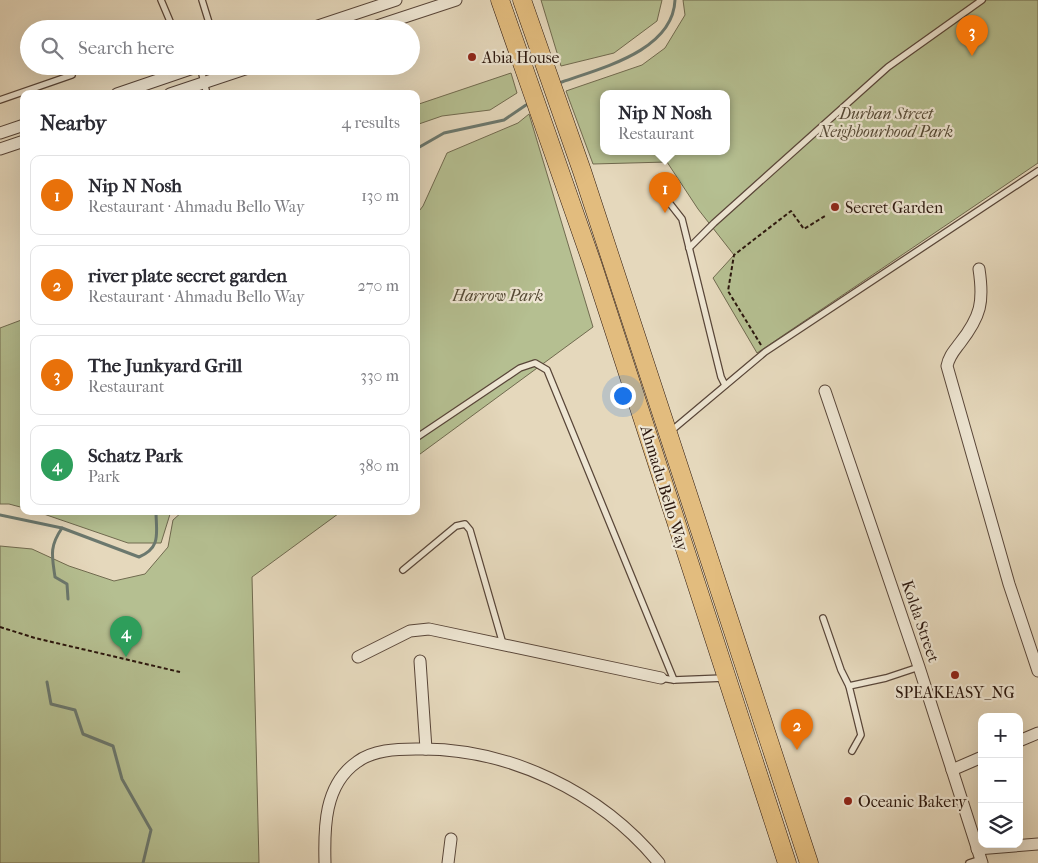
<!DOCTYPE html>
<html lang="en">
<head>
<meta charset="utf-8">
<style>
	:root { --surface:#fff; --page:#f7f7f7; --text:#2b2b33; --muted:#7c7c81; --line:#e1e1e2; --accent:#7c3aed }
	body { margin:0; font-family:"IM FELL French Canon",serif; background:var(--page); color:var(--text) }
	.controls { position:absolute; right:15px; bottom:15px; display:grid; overflow:hidden; border-radius:10px; box-shadow:0 5px 20px #0002 }
	.controls button { width:45px; height:45px; display:grid; place-items:center; padding:0; border:0; border-bottom:1px solid var(--line); background:var(--surface); color:var(--text); font:25px sans-serif }
	.you { position:absolute; left:622px; top:395px; width:18px; height:18px; margin:-12px; border:4px solid #fff; border-radius:50%; background:#1a73e8; box-shadow:0 0 0 8px #1a73e833 }
	.badge { display:grid; place-items:center; width:32px; height:32px; border-radius:50%; background:var(--accent); color:#fff; font-size:16px; font-weight:700 }
	.pin { position:absolute; translate:-50% -41px; filter:drop-shadow(0 1px 2px #0008) }
	.pin::after { content:''; position:absolute; top:26px; width:18px; height:15px; background:inherit; clip-path:polygon(0 0,100% 0,50% 100%) }
	.popup { position:absolute; left:600px; top:90px; width:130px; height:65px; box-sizing:border-box; display:grid; place-content:center; border-radius:10px; background:var(--surface); filter:drop-shadow(0 1px 4px #0005); font-size:16px; white-space:nowrap; color:var(--muted) }
	.popup b { font-size:19px; color:var(--text) }
	.popup::after { content:''; position:absolute; left:50%; top:100%; margin-left:-10px; border:10px solid transparent; border-top-color:var(--surface) }
	.list { margin:0; padding:0; list-style:none }
	h2 { display:flex; justify-content:space-between; align-items:center; height:65px; margin:0; padding:0 20px; font-size:21px }
	h2 small { font-size:16px; font-weight:400; color:var(--muted) }
	.list li { display:grid; grid-template-columns:32px 1fr auto; gap:15px; align-items:center; box-sizing:border-box; height:80px; margin:0 10px 10px; padding:0 10px; border:1px solid var(--line); border-radius:10px }
	.list b { display:block; font-size:19px; white-space:nowrap }
	.list p { margin:0; font-size:16px; white-space:nowrap; color:var(--muted) }
	.list em { font-size:16px; font-style:normal; color:var(--muted) }
	.icon { flex:none; width:28px; height:28px; fill:none; stroke:currentColor; stroke-width:2; stroke-linecap:round; stroke-linejoin:round }
	.map { position:relative; flex:none; width:1038px; height:863px; overflow:hidden }
	.search { position:absolute; background:var(--surface); box-shadow:0 5px 20px #0002; left:20px; top:20px; width:400px; height:55px; display:flex; align-items:center; gap:12px; box-sizing:border-box; padding:0 18px; border-radius:28px; color:var(--muted); font-size:19px }
	.panel { position:absolute; background:var(--surface); box-shadow:0 5px 20px #0002; left:20px; top:90px; width:400px; height:425px; border-radius:10px }
	.map>svg:first-child { display:block }
	.green { fill:#b5bf91; stroke:#706a4f; fill-rule:evenodd }
	.lines { fill:none; stroke-linecap:round; stroke-linejoin:round }
	.stream { stroke:#6b786e; stroke-width:3 }
	.lane-casing { stroke:#594639; stroke-width:8 }
	.street-casing { stroke:#594639; stroke-width:13 }
	.primary-casing { stroke:#2a160d; stroke-width:19 }
	.path { stroke:#2a160d; stroke-width:2; stroke-dasharray:4 2.5; stroke-linecap:butt }
	.lane { stroke:#eee6d3; stroke-width:5.5 }
	.street { stroke:#eee6d3; stroke-width:11 }
	.primary { stroke:#e2bc7e; stroke-width:18 }
	.poi-dot { fill:#8f2418; stroke:#eee6d3; stroke-width:2 }
	.labels { text-anchor:middle; stroke-width:4.5; stroke-linejoin:round; paint-order:stroke }
	.poi-label { font-size:16px; fill:#2a160d; stroke:#eee6d3; text-anchor:start }
	.park-label { font-size:16px; font-style:italic; fill:#544935; stroke:#eee6d3 }
	.street-label { font-size:16px; fill:#2a160d; stroke:#eee6d3 }
</style>
</head>
<body>
<div class="map">
<svg width="1038" height="863" viewBox="0 0 1038 863">
	<rect width="100%" height="100%" fill="#e5d8bc"/>
	<filter id="stains"><feTurbulence type="fractalNoise" baseFrequency=".004" numOctaves="4"/><feColorMatrix values="0 0 0 0 .2 0 0 0 0 .09 0 0 0 0 .02 0 0 0 .5 -.17"/></filter>
	<radialGradient id="worn" r=".72"><stop offset=".6" stop-color="#630" stop-opacity="0"/><stop offset="1" stop-color="#630" stop-opacity=".3"/></radialGradient>
	<g class="green">
		<path d="M541 0H662L657 21 614 53 561 66Z"/>
		<path d="M683 0H1038V163L757 353 713 278 734 255 698 209 667 162 593 164 566 91 642 65 665 48 685 15ZM604 94H726V152H604Z"/>
		<path d="M511 73 517 93 490 110 442 116 416 125V105Z"/>
		<path d="M529 114 593 327 416 457V215L423 206 447 153 518 123Z"/>
		<path d="M24 319V508L9 504H0V328Z"/>
		<path d="M35 511H171L161 543H128Z"/>
		<path d="M183 511H342L252 577 259 863H0V546L32 549 69 566 114 581 145 574 168 547 173 520Z"/>
	</g>
	<g class="lines">
		<g class="stream">
			<path d="M562 82C601 68 673 51 675 0"/>
			<path d="M416 149 444 133 504 120 526 105"/>
			<path d="M0 515 62 528 139 557C162 547 156 533 156 511"/>
			<path d="M62 528C49 547 52 556 55 577L67 584 68 599"/>
			<path d="M47 682 51 704 75 710 83 734 113 746 122 779 151 830 143 863"/>
		</g>
		<defs>
			<g id="lane">
				<path d="M161 0 172 26"/>
				<path d="M202 0 211 29"/>
				<path d="M200 66 207 94"/>
				<path d="M0 100 72 75"/>
				<path d="M664 196 682 219 721 377 725 385"/>
				<path d="M689 248 714 223 888 67 982 0"/>
				<path d="M671 431 765 352 1038 171"/>
				<path d="M416 438 520 368 535 363 547 370 674 680"/>
				<path d="M403 570 456 526 465 524 470 530 503 644"/>
				<path d="M823 618 841 670 849 686"/>
				<path d="M661 678 674 680 724 678"/>
				<path d="M852 751 861 735 849 686 886 678 919 667"/>
				<path d="M969 863 981 859"/>
			</g>
			<g id="street">
				<path d="M309 29 396 0"/>
				<path d="M368 29 456 0"/>
				<path d="M117 94 199 66"/>
				<path d="M170 94 254 66"/>
				<path d="M0 133 24 125"/>
				<path d="M0 149 24 141"/>
				<path d="M979 269C984 302 981 316 960 343 954 351 949 356 947 366L1009 584 1038 671"/>
				<path d="M825 391 919 667 982 863"/>
				<path d="M358 657 410 631 429 629 661 678"/>
				<path d="M420 661 426 749"/>
				<path d="M1019 741 1038 733"/>
				<path d="M952 770 982 757"/>
				<path d="M977 849 1038 844"/>
				<path d="M325 863C324 828 324 785 357 762 373 750 396 749 416 749 508 747 601 792 659 863"/>
				<path d="M448 863 451 839"/>
			</g>
			<g id="primary">
				<path d="M500 0 593 266 787 863"/>
				<path d="M522 0 582 171 809 863"/>
			</g>
		</defs>
		<use href="#lane" class="lane-casing"/>
		<use href="#street" class="street-casing"/>
		<use href="#primary" class="primary-casing"/>
		<g class="path">
			<path d="M761 345 728 291 734 255 791 211 804 229 825 216"/>
			<path d="M0 627 35 638 180 672"/>
		</g>
		<use href="#lane" class="lane"/>
		<use href="#street" class="street"/>
		<use href="#primary" class="primary"/>
	</g>
	<g class="poi-dot">
		<circle cx="472" cy="57" r="5"/>
		<circle cx="835" cy="207" r="5"/>
		<circle cx="955" cy="675" r="5"/>
		<circle cx="848" cy="801" r="5"/>
	</g>
	<g class="labels">
		<g class="poi-label">
			<text x="482" y="63">Abia House</text>
			<text x="845" y="213">Secret Garden</text>
			<text x="955" y="698" text-anchor="middle">SPEAKEASY_NG</text>
			<text x="858" y="807">Oceanic Bakery</text>
		</g>
		<g class="park-label">
			<text x="886" y="119">Durban Street<tspan x="886" dy="18">Neighbourhood Park</tspan></text>
			<text x="498" y="301">Harrow Park</text>
		</g>
		<g class="street-label">
			<text transform="translate(665 488) rotate(73)" y="6">Ahmadu Bello Way</text>
			<text transform="translate(921 621) rotate(71)" y="6">Kolda Street</text>
		</g>
	</g>
	<rect width="100%" height="100%" filter="url(#stains)"/>
	<rect width="100%" height="100%" fill="url(#worn)"/>
</svg>
<div class="controls">
<button>+</button>
<button>−</button>
<button><svg class="icon" aria-label="layers" viewBox="0 0 24 24"><path d="M12 4l9 5-9 5-9-5zM3 14l9 5 9-5"/></svg></button>
</div>
<div class="you"></div>
<div class="pin badge" style="left:665px;top:213px;background:#e8710a">1</div>
<div class="popup"><b>Nip N Nosh</b>Restaurant</div>
<div class="pin badge" style="left:797px;top:750px;background:#e8710a">2</div>
<div class="pin badge" style="left:972px;top:56px;background:#e8710a">3</div>
<div class="pin badge" style="left:126px;top:657px;background:#2e9e5b">4</div>
<div class="search"><svg class="icon" aria-label="search" viewBox="0 0 24 24"><circle cx="10" cy="10" r="6"/><path d="M15 15l6 6"/></svg>Search here</div>
<section class="panel">
<h2>Nearby<small>4 results</small></h2>
<ul class="list">
<li><span class="badge" style="background:#e8710a">1</span><div><b>Nip N Nosh</b><p>Restaurant · Ahmadu Bello Way</p></div><em>130 m</em></li>
<li><span class="badge" style="background:#e8710a">2</span><div><b>river plate secret garden</b><p>Restaurant · Ahmadu Bello Way</p></div><em>270 m</em></li>
<li><span class="badge" style="background:#e8710a">3</span><div><b>The Junkyard Grill</b><p>Restaurant</p></div><em>330 m</em></li>
<li><span class="badge" style="background:#2e9e5b">4</span><div><b>Schatz Park</b><p>Park</p></div><em>380 m</em></li>
</ul>
</section>
</div>
</body>
</html>
